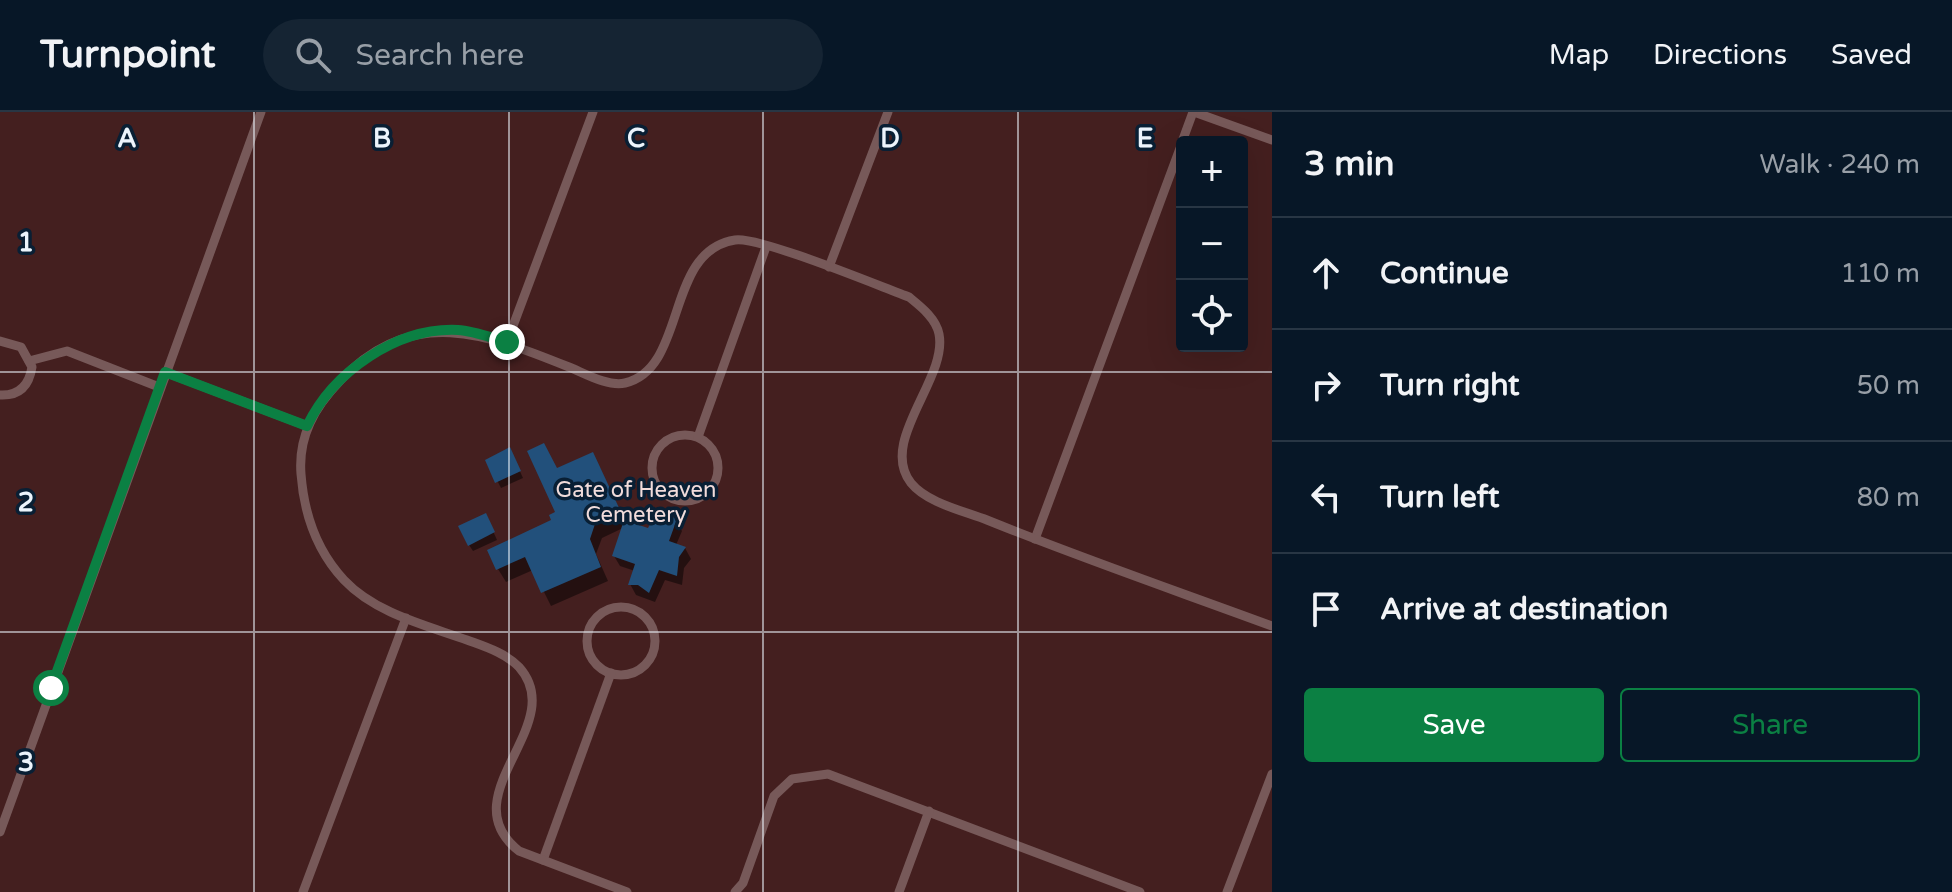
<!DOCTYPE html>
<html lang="en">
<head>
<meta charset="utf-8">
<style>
	:root { --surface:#071727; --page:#152433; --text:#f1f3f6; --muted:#989fa7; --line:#283644; --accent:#0b8043 }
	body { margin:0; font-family:"Varela Round",sans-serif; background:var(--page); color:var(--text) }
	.controls { position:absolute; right:24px; top:24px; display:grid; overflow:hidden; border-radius:8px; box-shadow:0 8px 32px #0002 }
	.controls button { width:72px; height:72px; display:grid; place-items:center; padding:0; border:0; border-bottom:2px solid var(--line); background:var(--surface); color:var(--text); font:40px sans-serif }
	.stop { position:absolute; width:24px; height:24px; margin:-18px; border:6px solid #0b8043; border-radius:50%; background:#fff }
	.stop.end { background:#0b8043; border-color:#fff; box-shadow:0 2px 8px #0008 }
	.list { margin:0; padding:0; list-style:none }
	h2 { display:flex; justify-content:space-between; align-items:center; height:104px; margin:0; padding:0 32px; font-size:34px }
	h2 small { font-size:26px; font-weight:400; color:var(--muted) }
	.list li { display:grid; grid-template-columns:52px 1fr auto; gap:24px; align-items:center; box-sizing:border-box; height:112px; padding:0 32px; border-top:2px solid var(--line) }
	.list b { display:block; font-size:30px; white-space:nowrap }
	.list em { font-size:26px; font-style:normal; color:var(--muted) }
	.actions { display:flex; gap:16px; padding:24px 32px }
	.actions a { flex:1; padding:18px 0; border:2px solid var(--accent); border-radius:8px; text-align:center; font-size:28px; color:var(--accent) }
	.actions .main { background:var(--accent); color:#fff }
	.icon { flex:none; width:44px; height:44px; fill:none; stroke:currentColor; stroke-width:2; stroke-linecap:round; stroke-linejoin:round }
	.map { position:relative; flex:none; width:1272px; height:780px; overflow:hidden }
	header { display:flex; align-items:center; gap:48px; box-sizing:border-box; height:112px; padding:0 40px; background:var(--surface); border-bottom:2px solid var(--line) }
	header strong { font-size:38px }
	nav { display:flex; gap:44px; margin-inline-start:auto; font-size:28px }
	.search { width:560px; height:72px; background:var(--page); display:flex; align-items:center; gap:20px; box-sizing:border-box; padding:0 28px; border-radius:44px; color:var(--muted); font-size:30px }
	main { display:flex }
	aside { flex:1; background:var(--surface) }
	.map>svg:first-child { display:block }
	.green { fill:#441f1f; fill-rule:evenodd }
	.shadow { fill:#0007 }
	.building { fill:#22507b }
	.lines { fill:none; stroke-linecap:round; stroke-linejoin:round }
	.lane { stroke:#775959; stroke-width:9 }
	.route { stroke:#0b8043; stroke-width:10 }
	.grid { fill:none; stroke:#ecf4fc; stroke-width:2; stroke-opacity:0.55 }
	.labels { text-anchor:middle; stroke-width:7; stroke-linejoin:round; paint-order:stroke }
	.park-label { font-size:22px; fill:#f1dcdb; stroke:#091f34 }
	.grid-label { font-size:26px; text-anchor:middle; font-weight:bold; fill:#ecf4fc; stroke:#091f34; stroke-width:7; stroke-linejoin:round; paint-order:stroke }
</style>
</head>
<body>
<header>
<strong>Turnpoint</strong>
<div class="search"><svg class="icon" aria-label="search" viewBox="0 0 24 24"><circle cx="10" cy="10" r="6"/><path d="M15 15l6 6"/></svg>Search here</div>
<nav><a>Map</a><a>Directions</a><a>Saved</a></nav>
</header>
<main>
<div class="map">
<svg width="1272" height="780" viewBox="0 0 1272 780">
	<rect width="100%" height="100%" fill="#091f34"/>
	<path class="green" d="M0 0H1272V780H0ZM1182 30H1242V234H1182Z"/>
	<g class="shadow">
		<path d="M513 344 523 366 501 376 487 349Z"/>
		<path d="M600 356 626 411 649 419 676 408 682 419 676 433 685 436 691 447 684 456 682 473 665 468 655 490 636 483 630 472 635 459 620 454 614 444 623 416 602 426 596 442 608 469 551 494 533 458 506 470 498 457 554 409 558 401 557 359Z"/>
		<path d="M489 410 497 428 473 439 469 433Z"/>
	</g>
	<g class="building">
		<path d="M544 331 557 356 593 340 621 400 595 412 590 427 601 455 541 481 525 445 496 458 487 438 551 408 549 403 555 400 527 339Z"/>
		<path d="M510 335 521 359 495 371 485 348Z"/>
		<path d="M657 398 677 407 669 429 686 435 679 445 677 464 659 458 649 481 638 473H628L635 452 612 444 624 408 648 416Z"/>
		<path d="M486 401 495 420 468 434 458 414Z"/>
	</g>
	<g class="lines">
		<g class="lane">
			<path d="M1194 0 1272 28"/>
			<path d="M1182 30 1193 0"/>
			<path d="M829 155 888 0"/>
			<path d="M0 229 21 235 32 255C29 274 19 284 0 283"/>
			<path d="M507 230 593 0"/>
			<path d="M29 249 67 239 159 275"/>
			<path d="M165 260 307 314"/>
			<circle cx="685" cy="356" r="33"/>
			<path d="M698 325 766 135"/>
			<path d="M1035 427 1182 31"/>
			<circle cx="621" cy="529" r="34"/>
			<path d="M0 720 261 0"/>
			<path d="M543 748 611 561"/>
			<path d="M303 780 406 506"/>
			<path d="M627 780 519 739C448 683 571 613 519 555 506 541 483 534 467 528 425 513 375 501 344 468 316 438 304 402 301 362 298 324 315 295 340 269 411 192 487 222 569 255 584 261 608 275 625 271 688 256 664 139 735 128 759 124 879 174 909 185 920 194 936 206 939 222 948 267 878 329 911 371 927 391 964 399 987 408 1081 446 1177 479 1272 514"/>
			<path d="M735 780 743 771 774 684 792 667 828 662 1140 780"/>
			<path d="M899 780 929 699"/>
			<path d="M1227 780 1272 662"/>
		</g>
	</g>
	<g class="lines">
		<path class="route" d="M51 576 165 260 307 314C333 260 397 215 458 218 474 219 492 226 507 230"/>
	</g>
	<path class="grid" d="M254 0V780M509 0V780M763 0V780M1018 0V780M0 260H1272M0 520H1272"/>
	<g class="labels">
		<g class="park-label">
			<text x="636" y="385">Gate of Heaven<tspan x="636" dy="25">Cemetery</tspan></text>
		</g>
	</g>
	<g class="grid-label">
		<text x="127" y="35">A</text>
		<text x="382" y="35">B</text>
		<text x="636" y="35">C</text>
		<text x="890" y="35">D</text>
		<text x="1145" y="35">E</text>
		<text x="26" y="139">1</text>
		<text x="26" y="399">2</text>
		<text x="26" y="659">3</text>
	</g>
</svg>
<div class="controls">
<button>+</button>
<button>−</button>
<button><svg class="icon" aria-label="locate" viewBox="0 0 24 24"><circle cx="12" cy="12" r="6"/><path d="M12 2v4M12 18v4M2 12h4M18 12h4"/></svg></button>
</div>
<div class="stop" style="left:51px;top:576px"></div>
<div class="stop end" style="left:507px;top:230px"></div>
</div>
<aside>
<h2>3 min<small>Walk · 240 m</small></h2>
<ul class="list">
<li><svg class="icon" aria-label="ahead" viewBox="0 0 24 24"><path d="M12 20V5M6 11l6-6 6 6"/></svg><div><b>Continue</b></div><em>110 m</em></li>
<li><svg class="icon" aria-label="right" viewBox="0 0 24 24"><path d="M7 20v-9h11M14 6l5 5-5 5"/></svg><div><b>Turn right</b></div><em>50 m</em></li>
<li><svg class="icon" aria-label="left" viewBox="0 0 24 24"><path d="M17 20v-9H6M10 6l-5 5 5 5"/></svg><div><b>Turn left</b></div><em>80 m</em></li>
<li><svg class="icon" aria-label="arrive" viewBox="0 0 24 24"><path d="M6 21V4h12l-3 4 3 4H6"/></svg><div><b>Arrive at destination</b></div></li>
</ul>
<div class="actions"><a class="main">Save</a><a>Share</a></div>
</aside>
</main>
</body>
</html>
